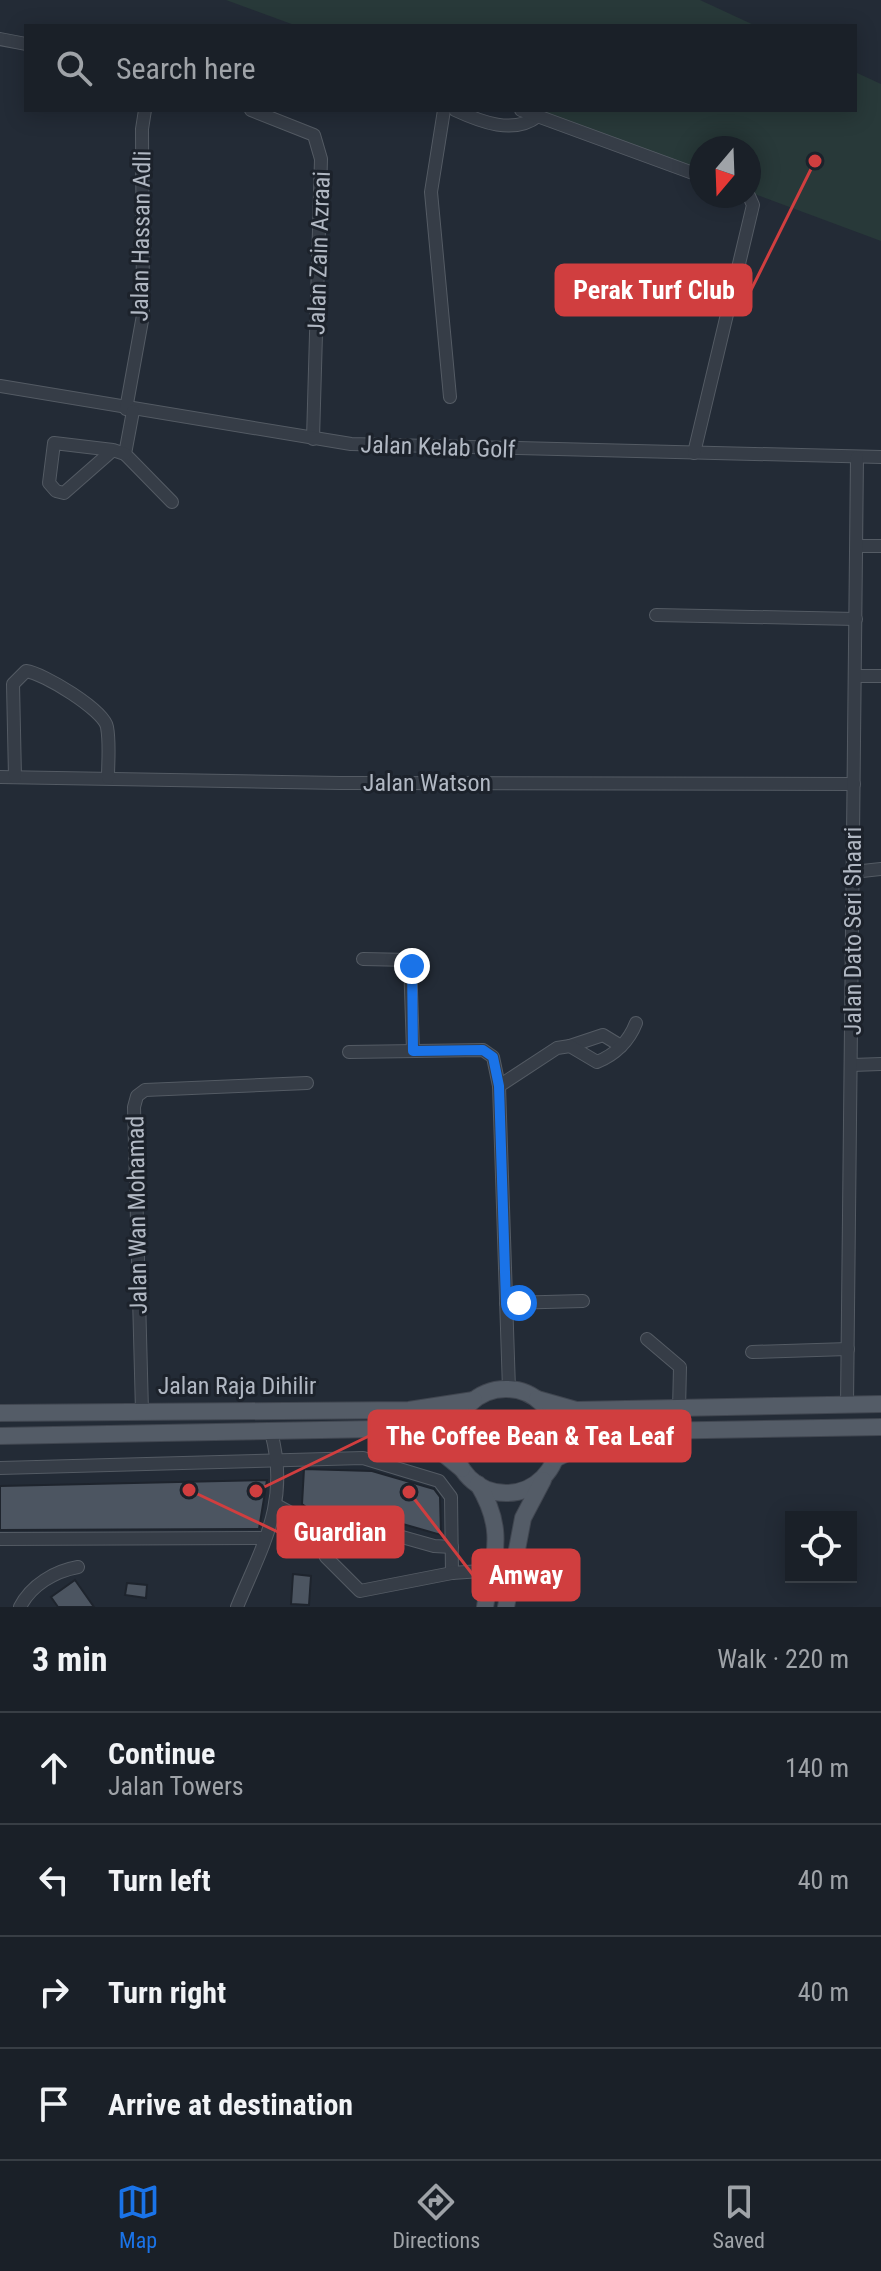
<!DOCTYPE html>
<html lang="en">
<head>
<meta charset="utf-8">
<style>
	:root { --surface:#1a2028; --page:#272d34; --text:#f1f3f6; --muted:#9fa3a8; --line:#383e45; --accent:#1a73e8 }
	body { margin:0; font-family:"Roboto Condensed",sans-serif; background:var(--page); color:var(--text) }
	.controls { position:absolute; right:24px; bottom:24px; display:grid; overflow:hidden; border-radius:0px; box-shadow:0 4px 20px #0003 }
	.controls button { width:72px; height:72px; display:grid; place-items:center; padding:0; border:0; border-bottom:2px solid var(--line); background:var(--surface); color:var(--text); font:40px sans-serif }
	.compass { position:absolute; left:689px; top:136px; width:72px; height:72px; border-radius:50%; background:var(--surface); box-shadow:0 4px 20px #0003; rotate:199deg }
	.stop { position:absolute; width:24px; height:24px; margin:-18px; border:6px solid #1a73e8; border-radius:50%; background:#fff }
	.stop.end { background:#1a73e8; border-color:#fff; box-shadow:0 2px 8px #0008 }
	.list { margin:0; padding:0; list-style:none }
	h2 { display:flex; justify-content:space-between; align-items:center; height:104px; margin:0; padding:0 32px; font-size:34px }
	h2 small { font-size:26px; font-weight:400; color:var(--muted) }
	.list li { display:grid; grid-template-columns:52px 1fr auto; gap:24px; align-items:center; box-sizing:border-box; height:112px; padding:0 32px; border-top:2px solid var(--line) }
	.list b { display:block; font-size:30px; white-space:nowrap }
	.list p { margin:0; font-size:26px; white-space:nowrap; color:var(--muted) }
	.list em { font-size:26px; font-style:normal; color:var(--muted) }
	.icon { flex:none; width:44px; height:44px; fill:none; stroke:currentColor; stroke-width:2; stroke-linecap:round; stroke-linejoin:round }
	.map { position:relative; flex:none; width:881px; height:1607px; overflow:hidden }
	.search { position:absolute; background:var(--surface); box-shadow:0 4px 20px #0003; left:24px; right:24px; top:24px; height:88px; display:flex; align-items:center; gap:20px; box-sizing:border-box; padding:0 28px; border-radius:0px; color:var(--muted); font-size:30px }
	.sheet { height:552px; background:var(--surface) }
	nav { display:flex; justify-content:space-around; align-items:center; box-sizing:border-box; height:112px; border-top:2px solid var(--line); background:var(--surface); font-size:22px; color:var(--muted) }
	nav a { display:grid; justify-items:center; gap:4px }
	nav .on { color:var(--accent) }
	.map>svg:first-child { display:block }
	.green { fill:#283939 }
	.building { fill:#4c5561; stroke:#1e242d; stroke-width:2 }
	.lines { fill:none; stroke-linecap:round; stroke-linejoin:round }
	.minor-casing { stroke:#545b64; stroke-width:14 }
	.major-casing { stroke:#404650; stroke-width:18 }
	.minor { stroke:#363d47; stroke-width:12 }
	.major { stroke:#545c67; stroke-width:16 }
	.route { stroke:#1a73e8; stroke-width:10 }
	.labels { text-anchor:middle; stroke-width:6; stroke-linejoin:round; paint-order:stroke }
	.street-label { font-size:24px; fill:#b1b8c3; stroke:#1c222b }
	.leader { fill:none; stroke:#d03e3f; stroke-width:3 }
	.callout-dot { fill:#d03e3f; stroke:#1c222b; stroke-width:3 }
	.callout { fill:#d03e3f; stroke:#d03e3f; stroke-width:3 }
	.callout-label { font-size:26px; text-anchor:middle; font-weight:bold; fill:#fff }
</style>
</head>
<body>
<div class="map">
<svg width="881" height="1607" viewBox="0 0 881 1607">
	<rect width="100%" height="100%" fill="#232b36"/>
	<g class="green">
		<path d="M226 0H700L756 26H297Z"/>
		<path d="M855 72 881 84V241L749 192V148H701V175L525 110H855Z"/>
	</g>
	<g class="building">
		<path d="M304 1469 372 1471 434 1489 440 1497 441 1535 368 1514 314 1513 302 1504Z"/>
		<path d="M267 1480 259 1529 0 1530V1486Z"/>
		<path d="M293 1574 311 1576 309 1605 291 1604Z"/>
		<path d="M75 1580 94 1607H58L51 1597Z"/>
		<path d="M127 1583 147 1585 146 1598 125 1595Z"/>
	</g>
	<g class="lines">
		<defs>
			<g id="minor">
				<path d="M0 39 26 44"/>
				<path d="M251 110 314 135 321 159 313 439"/>
				<path d="M444 110 431 192 450 397"/>
				<path d="M455 110C481 122 514 135 538 116"/>
				<path d="M521 110 701 176"/>
				<path d="M0 386 351 444 881 457"/>
				<path d="M126 409 143 315 142 129 145 110"/>
				<path d="M133 411 125 454 172 502"/>
				<path d="M113 450 54 443 49 483 56 491 64 493 113 450 125 454"/>
				<path d="M694 453 753 205 749 196"/>
				<path d="M857 546H881"/>
				<path d="M656 615 856 619"/>
				<path d="M855 676H881"/>
				<path d="M0 777 340 783 854 784"/>
				<path d="M15 777 13 684 26 671C43 673 104 710 107 727 110 743 108 762 108 778"/>
				<path d="M853 872 881 869"/>
				<path d="M363 959 410 960 413 1051"/>
				<path d="M570 1046 603 1035 621 1046"/>
				<path d="M349 1052 483 1050 493 1057 499 1086 509 1389"/>
				<path d="M852 1065 881 1064"/>
				<path d="M499 1086 557 1048 570 1046 597 1062C615 1055 629 1041 636 1023"/>
				<path d="M506 1303 583 1301"/>
				<path d="M647 1339 680 1367 679 1410"/>
				<path d="M752 1352 848 1349"/>
				<path d="M847 1405 857 457"/>
				<path d="M142 1411 134 1107 137 1096 145 1090 307 1083"/>
				<path d="M0 1468 363 1458 439 1481 451 1497 452 1573"/>
				<path d="M278 1506 311 1524 326 1557 360 1591 452 1573 481 1571 489 1584"/>
				<path d="M311 1524 363 1526 434 1546 452 1547"/>
				<path d="M0 1539 265 1538"/>
				<path d="M20 1607C31 1585 55 1571 78 1567"/>
				<path d="M237 1607C263 1544 290 1502 271 1432"/>
			</g>
			<g id="major">
				<circle cx="506" cy="1441" r="52"/>
				<path d="M537 1399 576 1410 881 1404"/>
				<path d="M0 1413 409 1410 474 1400"/>
				<path d="M0 1436 375 1429 424 1438 462 1469"/>
				<path d="M555 1459 600 1437 648 1431 881 1427"/>
				<path d="M478 1484C507 1532 493 1556 485 1607"/>
				<path d="M506 1607 523 1518 543 1480"/>
			</g>
		</defs>
		<use href="#minor" class="minor-casing"/>
		<use href="#major" class="major-casing"/>
		<use href="#minor" class="minor"/>
		<use href="#major" class="major"/>
	</g>
	<g class="lines">
		<path class="route" d="M412 966 413 1051 483 1050 493 1057 499 1086 506 1303H519"/>
	</g>
	<g class="labels">
		<g class="street-label">
			<text transform="translate(141 236) rotate(-89)" y="8">Jalan Hassan Adli</text>
			<text transform="translate(319 253) rotate(-88)" y="8">Jalan Zain Azraai</text>
			<text transform="translate(438 447) rotate(2)" y="8">Jalan Kelab Golf</text>
			<text x="427" y="791">Jalan Watson</text>
			<text transform="translate(853 931) rotate(-90)" y="8">Jalan Dato Seri Shaari</text>
			<text transform="translate(137 1215) rotate(-91)" y="8">Jalan Wan Mohamad</text>
			<text x="237" y="1394">Jalan Raja Dihilir</text>
		</g>
	</g>
	<path class="leader" d="M815 161L751 290M256 1491L369 1436M189 1490L278 1532M409 1492L473 1575"/>
	<g class="callout-dot">
		<circle cx="815" cy="161" r="8"/>
		<circle cx="256" cy="1491" r="8"/>
		<circle cx="189" cy="1490" r="8"/>
		<circle cx="409" cy="1492" r="8"/>
	</g>
	<g class="callout">
		<rect x="556" y="265" width="195" height="50" rx="8"/>
		<rect x="369" y="1411" width="321" height="50" rx="8"/>
		<rect x="278" y="1507" width="125" height="50" rx="8"/>
		<rect x="473" y="1550" width="106" height="50" rx="8"/>
	</g>
	<g class="callout-label">
		<text x="654" y="299">Perak Turf Club</text>
		<text x="530" y="1445">The Coffee Bean &amp; Tea Leaf</text>
		<text x="340" y="1541">Guardian</text>
		<text x="526" y="1584">Amway</text>
	</g>
</svg>
<div class="controls">
<button><svg class="icon" aria-label="locate" viewBox="0 0 24 24"><circle cx="12" cy="12" r="6"/><path d="M12 2v4M12 18v4M2 12h4M18 12h4"/></svg></button>
</div>
<svg class="compass" viewBox="-18 -18 36 36"><path d="M0-13l5 13h-10z" fill="#e53935"/><path d="M0 13l5-13h-10z" fill="#9fa3a8"/></svg>
<div class="stop" style="left:519px;top:1303px"></div>
<div class="stop end" style="left:412px;top:966px"></div>
<div class="search"><svg class="icon" aria-label="search" viewBox="0 0 24 24"><circle cx="10" cy="10" r="6"/><path d="M15 15l6 6"/></svg>Search here</div>
</div>
<section class="sheet">
<h2>3 min<small>Walk · 220 m</small></h2>
<ul class="list">
<li><svg class="icon" aria-label="ahead" viewBox="0 0 24 24"><path d="M12 20V5M6 11l6-6 6 6"/></svg><div><b>Continue</b><p>Jalan Towers</p></div><em>140 m</em></li>
<li><svg class="icon" aria-label="left" viewBox="0 0 24 24"><path d="M17 20v-9H6M10 6l-5 5 5 5"/></svg><div><b>Turn left</b></div><em>40 m</em></li>
<li><svg class="icon" aria-label="right" viewBox="0 0 24 24"><path d="M7 20v-9h11M14 6l5 5-5 5"/></svg><div><b>Turn right</b></div><em>40 m</em></li>
<li><svg class="icon" aria-label="arrive" viewBox="0 0 24 24"><path d="M6 21V4h12l-3 4 3 4H6"/></svg><div><b>Arrive at destination</b></div></li>
</ul>
</section>
<nav>
<a class="on"><svg class="icon" aria-label="map" viewBox="0 0 24 24"><path d="M3 6l6-2 6 2 6-2v14l-6 2-6-2-6 2zM9 4v14M15 6v14"/></svg>Map</a>
<a><svg class="icon" aria-label="directions" viewBox="0 0 24 24"><path d="M12 3l9 9-9 9-9-9zM9 14v-3h6M13 9l2 2-2 2"/></svg>Directions</a>
<a><svg class="icon" aria-label="saved" viewBox="0 0 24 24"><path d="M7 4h10v16l-5-4-5 4z"/></svg>Saved</a>
</nav>
</body>
</html>
